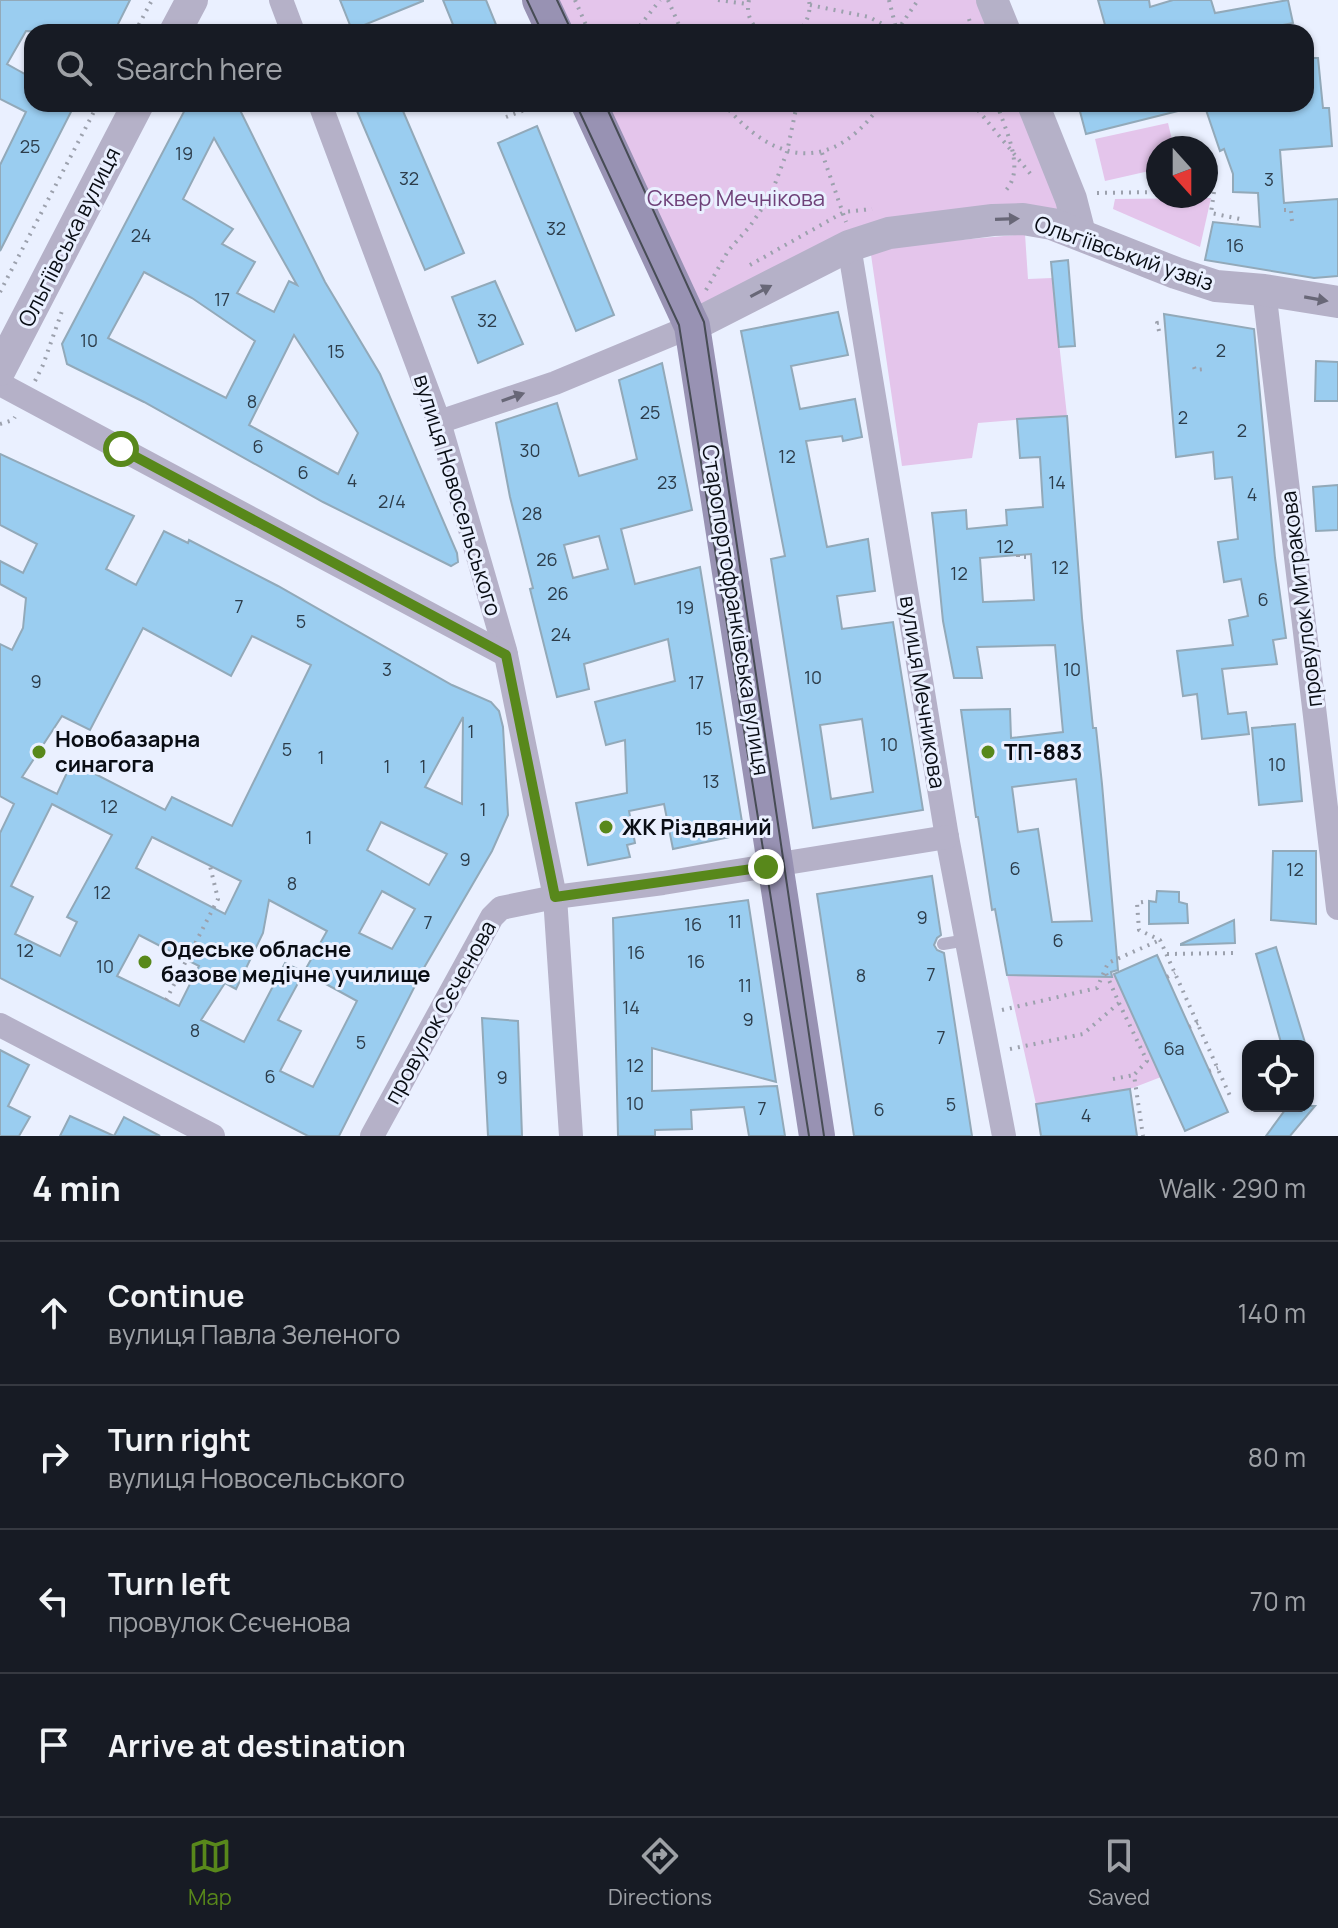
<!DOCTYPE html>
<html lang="en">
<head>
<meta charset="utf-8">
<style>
	:root { --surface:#171b24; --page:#20242c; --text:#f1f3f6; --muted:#9ea1a6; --line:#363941; --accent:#58881b }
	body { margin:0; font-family:Manrope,sans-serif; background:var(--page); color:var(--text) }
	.controls { position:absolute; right:24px; bottom:24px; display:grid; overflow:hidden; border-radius:16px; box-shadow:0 2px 6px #0004 }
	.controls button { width:72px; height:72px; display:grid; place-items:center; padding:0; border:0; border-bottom:2px solid var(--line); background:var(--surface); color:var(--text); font:40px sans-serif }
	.compass { position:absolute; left:1146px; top:136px; width:72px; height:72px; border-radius:50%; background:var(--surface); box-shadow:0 2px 6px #0004; rotate:159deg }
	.stop { position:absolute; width:24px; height:24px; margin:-18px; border:6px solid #58881b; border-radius:50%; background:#fff }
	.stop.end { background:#58881b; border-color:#fff; box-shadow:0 2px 8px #0008 }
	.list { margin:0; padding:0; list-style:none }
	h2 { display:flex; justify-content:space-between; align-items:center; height:104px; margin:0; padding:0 32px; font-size:34px }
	h2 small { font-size:26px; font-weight:400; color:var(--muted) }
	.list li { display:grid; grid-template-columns:52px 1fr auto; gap:24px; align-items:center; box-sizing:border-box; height:144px; padding:0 32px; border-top:2px solid var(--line) }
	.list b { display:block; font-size:30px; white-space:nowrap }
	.list p { margin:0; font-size:26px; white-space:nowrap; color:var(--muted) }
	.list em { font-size:26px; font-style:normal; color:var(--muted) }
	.icon { flex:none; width:44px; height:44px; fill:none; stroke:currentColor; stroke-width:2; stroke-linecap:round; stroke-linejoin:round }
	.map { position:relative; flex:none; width:1338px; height:1136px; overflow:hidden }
	.search { position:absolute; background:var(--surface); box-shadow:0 2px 6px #0004; left:24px; right:24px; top:24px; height:88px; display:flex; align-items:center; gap:20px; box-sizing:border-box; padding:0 28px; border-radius:24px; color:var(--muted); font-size:30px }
	.sheet { height:680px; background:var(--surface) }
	nav { display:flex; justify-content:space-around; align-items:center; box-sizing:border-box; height:112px; border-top:2px solid var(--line); background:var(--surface); font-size:22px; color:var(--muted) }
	nav a { display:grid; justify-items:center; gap:4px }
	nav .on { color:var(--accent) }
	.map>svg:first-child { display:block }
	.green { fill:#e4c5eb }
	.building { fill:#9acdf0; stroke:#92a9b9; stroke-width:2; fill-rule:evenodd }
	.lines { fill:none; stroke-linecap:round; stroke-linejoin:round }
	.path { stroke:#9ca1ad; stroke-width:4; stroke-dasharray:2 6; stroke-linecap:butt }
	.service { stroke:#b5b1c8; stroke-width:12 }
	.minor { stroke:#b5b1c8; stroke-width:24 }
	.tertiary { stroke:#b5b1c8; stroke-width:32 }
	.secondary { stroke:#9892b3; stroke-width:36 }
	.tram { stroke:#474c55; stroke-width:2 }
	.oneway { fill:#686777 }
	.route { stroke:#58881b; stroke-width:10 }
	.poi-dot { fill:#58881b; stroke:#eaf0ff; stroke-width:3 }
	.labels { text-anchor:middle; stroke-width:6; stroke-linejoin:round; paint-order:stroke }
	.number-label { font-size:18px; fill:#2d3d4b }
	.park-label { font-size:22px; fill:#6f4179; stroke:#eaf0ff }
	.street-label { font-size:22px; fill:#090d14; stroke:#eaf0ff }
	.poi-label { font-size:22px; font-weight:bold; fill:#090d14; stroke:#eaf0ff; text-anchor:start }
</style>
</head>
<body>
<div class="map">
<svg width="1338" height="1136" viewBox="0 0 1338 1136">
	<rect width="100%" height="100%" fill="#eaf0ff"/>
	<g class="green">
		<path d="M540 0H992L1005 32H555Z"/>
		<path d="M589 104H1033L1080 234 889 233 704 322Z"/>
		<path d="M1168 123 1174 148H1158V169L1105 181 1095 139Z"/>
		<path d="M1211 198 1200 247 1113 209 1115 199Z"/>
		<path d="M1025 234 1028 279 1052 278 1067 416 978 423 972 458 902 466 870 248Z"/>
		<path d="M1114 974 1161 1077 1130 1089 1036 1104 1007 975Z"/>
	</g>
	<g class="building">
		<path d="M0 0H130L114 32 26 31 7 64 32 78V104H75L0 251V165L26 112 0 99Z"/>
		<path d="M340 0H423V1L352 30Z"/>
		<path d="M443 0H486L499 32H456Z"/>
		<path d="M1098 0H1149L1150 7 1173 0H1211L1215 13 1288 0 1293 23 1246 32H1107Z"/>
		<path d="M1306 58H1318L1323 108H1329L1332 146 1280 150 1284 203 1338 199V276L1314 278 1205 260 1213 222 1260 227 1258 193 1233 192V174L1224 149 1220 151 1204 104H1306Z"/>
		<path d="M188 104H237L325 282 380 374 457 553 458 562 451 566 323 502 144 402 67 364 62 344ZM214 138 297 285 289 281 274 312 237 293 255 262 222 244 233 229 183 199ZM144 272 192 298 255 341 226 398 108 338ZM294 335 358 433 338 474 249 425Z"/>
		<path d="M354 104H400L464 253 425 270Z"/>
		<path d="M1078 104H1181L1182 110 1086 134Z"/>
		<path d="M537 126 614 315 576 331 498 143Z"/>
		<path d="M1068 260 1075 346 1059 347 1051 262Z"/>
		<path d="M495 281 523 344 478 363 452 297Z"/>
		<path d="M838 312 848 355 791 366 800 409 855 399 862 437 843 441 842 436 806 441 827 547 868 539 875 591 837 596 842 629 893 622 923 810 813 828 771 559 785 556 741 331ZM862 719 873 792 831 799 820 725Z"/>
		<path d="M1164 314 1254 329 1275 558 1286 638 1273 640 1277 664 1222 669 1228 714 1246 712 1249 734 1202 739 1197 694 1183 696 1177 651 1233 645 1229 620 1248 616 1241 579 1224 582 1218 542 1238 539 1232 477 1215 479 1213 452 1176 457Z"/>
		<path d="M1316 361 1338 362V401H1315Z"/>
		<path d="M662 363 692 510 621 529 635 584 700 567 744 834 673 849 664 804 629 811 635 843 627 845 630 857 588 865 576 803 627 793 625 740 606 745 595 702 675 681 668 639 584 664 589 689 557 697 530 589 533 588 510 497 496 423 557 403 579 476 637 459 619 380ZM599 536 608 569 573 578 564 545Z"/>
		<path d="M1067 416 1082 618 1093 728H1096L1102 784 1118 970 1111 972 1112 977 1007 975 995 909 992 910 978 817H976L961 710 1010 709 1011 738 1063 732 1055 645 977 647 982 678H954L943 621 934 531 932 513 966 510 967 529 1007 525 1006 510 1043 507 1040 457 1020 458 1017 419ZM1031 554 1034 600 983 602 980 558ZM1076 779 1092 921 1052 922 1038 829 1018 832 1012 787Z"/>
		<path d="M0 454 134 516 106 569 136 585 164 531 188 543 189 540 278 586 452 685 491 702 499 711 503 727 508 815 492 851 425 966 339 1136H308L0 978V833L14 804 0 796V644L12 650 23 628 26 598 0 584V561L23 573 37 544 0 525ZM143 628 231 676 252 636 311 665 232 826 172 797 165 810 72 762 57 794 22 777 62 716 90 730ZM463 717 462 804 425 787ZM52 804 112 835 67 917 77 922 60 956 15 934 33 897 11 886ZM381 822 447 854 429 885 367 850ZM152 837 241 881 225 914 136 868ZM382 891 415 909 392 949 359 933ZM269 900 327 931 304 972 285 963 244 1042 201 1020 225 983 236 989 263 933ZM139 935 199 966 179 1006 117 976ZM304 972 357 1001 313 1087 280 1071 301 1031 278 1020Z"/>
		<path d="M1338 485V530L1316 531 1313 487Z"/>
		<path d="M1295 724 1302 801 1259 805 1252 728Z"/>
		<path d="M1273 851H1316V924L1271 920Z"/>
		<path d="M932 876 941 935 937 938 934 945 937 950 944 953 972 1136H854L817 894Z"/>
		<path d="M1157 891 1179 892V902L1187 904 1188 923 1149 924V901L1156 902Z"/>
		<path d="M748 900 776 1082 652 1048V1091L777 1086 785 1136H749L744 1107 691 1110 692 1129 655 1130V1136H618L613 918Z"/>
		<path d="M1234 920 1235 943 1181 945V944Z"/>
		<path d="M1276 947 1306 1046H1282L1256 954Z"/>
		<path d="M1157 955 1228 1112 1185 1131 1114 974Z"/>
		<path d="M482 1018 518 1021 522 1136H488Z"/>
		<path d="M0 1050 29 1065 8 1106 30 1117 19 1136H0Z"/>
		<path d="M1130 1089 1137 1136H1041L1036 1104Z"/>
		<path d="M1288 1106H1315L1290 1136H1266Z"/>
		<path d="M70 1116 114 1136 124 1117 160 1136H60Z"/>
	</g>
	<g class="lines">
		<g class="path">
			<path d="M575 0 589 32"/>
			<path d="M668 0 682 32"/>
			<path d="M718 0 747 4"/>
			<path d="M749 0C746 13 750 24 761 32"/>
			<path d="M889 0 897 32"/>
			<path d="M810 5 869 17 898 32"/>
			<path d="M969 19 973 32"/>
			<path d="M897 31 918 0"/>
			<path d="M135 32 152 0"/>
			<path d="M635 32 660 0"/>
			<path d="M797 32C807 24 811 13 809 0"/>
			<path d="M724 104C758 145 804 173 852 136 863 127 873 116 881 104"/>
			<path d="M973 104 1033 177"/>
			<path d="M997 104C1005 130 1028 172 1003 193"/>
			<path d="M506 117 530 108"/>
			<path d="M822 153 846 222"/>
			<path d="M1155 176 1156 192"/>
			<path d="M1206 192H1214L1211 213 1240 219 1238 224"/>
			<path d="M1097 193 1158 192"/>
			<path d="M1284 210H1291L1292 222"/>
			<path d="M750 265 844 212 872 209"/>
			<path d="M706 290 728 251 750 226 770 197 787 152 797 104"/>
			<path d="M0 292 98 104"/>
			<path d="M1159 331 1157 323 1165 322"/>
			<path d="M1194 367 1195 370 1206 369"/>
			<path d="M35 381 43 365 62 311"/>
			<path d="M0 424 13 420 15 417"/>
			<path d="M1018 555V557H1026"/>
			<path d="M1143 902 1137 903 1139 930 1160 940 1230 1096"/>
			<path d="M1167 954 1234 953"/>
			<path d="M1167 977 1175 973"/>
			<path d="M166 1000 218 899 210 866"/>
			<path d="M1119 1003 1147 1061 1134 1075 1143 1136"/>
			<path d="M1002 1010 1097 988 1108 963 1160 940"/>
			<path d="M1189 1027 1198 1023"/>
			<path d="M1010 1049 1083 1034 1119 1003 1105 971"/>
			<path d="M1209 1071 1218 1068"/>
			<path d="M1113 1079 1134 1075"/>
		</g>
		<path class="service" d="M943 944 967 940"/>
		<g class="minor">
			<path d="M281 0 293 32"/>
			<path d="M320 104 439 422 505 650 555 897 571 1136"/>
			<path d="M849 246 947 837 1004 1136"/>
			<path d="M1264 290 1338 908"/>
			<path d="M0 384 506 655"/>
			<path d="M439 422 555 383 692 326"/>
			<path d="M0 1025 213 1136"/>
			<path d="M372 1136 492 917 501 908 555 897 663 883 947 837"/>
		</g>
		<g class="tertiary">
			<path d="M992 0 1005 32"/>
			<path d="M175 32 192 0"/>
			<path d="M1033 104 1071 199 1080 234"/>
			<path d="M692 326 849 246 889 233 993 220 1023 219 1052 224 1176 273 1216 286 1264 290 1338 302"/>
			<path d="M0 370 138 104"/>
		</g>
		<g class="secondary">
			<path d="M540 0 555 32"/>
			<path d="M589 104 692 326 817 1136"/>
		</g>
		<g class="tram">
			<path d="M527 0 542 32"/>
			<path d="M557 0 572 32"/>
			<path d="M576 104 679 325 809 1136"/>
			<path d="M605 104 704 322 824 1136"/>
		</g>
	</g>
	<defs><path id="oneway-solid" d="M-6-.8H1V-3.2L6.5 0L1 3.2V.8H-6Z" transform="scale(2)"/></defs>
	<g class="oneway">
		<use href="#oneway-solid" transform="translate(1007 219) rotate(-2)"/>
		<use href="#oneway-solid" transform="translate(761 291) rotate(-28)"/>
		<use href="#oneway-solid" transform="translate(1316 299) rotate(10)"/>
		<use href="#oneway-solid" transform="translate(513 397) rotate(-19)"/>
	</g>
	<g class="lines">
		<path class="route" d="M121 449 506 655 555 897 766 867"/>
	</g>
	<g class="poi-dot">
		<circle cx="39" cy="752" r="8"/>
		<circle cx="988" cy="752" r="8"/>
		<circle cx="606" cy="827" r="8"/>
		<circle cx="145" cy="962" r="8"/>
	</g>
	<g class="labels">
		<g class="number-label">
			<text x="30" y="153">25</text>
			<text x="184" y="160">19</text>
			<text x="409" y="185">32</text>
			<text x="1269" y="186">3</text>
			<text x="556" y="235">32</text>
			<text x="141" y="242">24</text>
			<text x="1235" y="252">16</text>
			<text x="222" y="306">17</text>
			<text x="487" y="327">32</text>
			<text x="89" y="347">10</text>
			<text x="1221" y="357">2</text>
			<text x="336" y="358">15</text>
			<text x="252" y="408">8</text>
			<text x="650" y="419">25</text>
			<text x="1183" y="424">2</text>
			<text x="1242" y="437">2</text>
			<text x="258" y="453">6</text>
			<text x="530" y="457">30</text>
			<text x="787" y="463">12</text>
			<text x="303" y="479">6</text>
			<text x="352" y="487">4</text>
			<text x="667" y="489">23</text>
			<text x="1057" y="489">14</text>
			<text x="1252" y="501">4</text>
			<text x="392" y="508">2/4</text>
			<text x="532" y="520">28</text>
			<text x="1005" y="553">12</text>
			<text x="547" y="566">26</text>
			<text x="1060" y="574">12</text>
			<text x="959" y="580">12</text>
			<text x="558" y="600">26</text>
			<text x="1263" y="606">6</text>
			<text x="239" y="613">7</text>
			<text x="685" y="614">19</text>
			<text x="301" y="628">5</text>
			<text x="561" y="641">24</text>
			<text x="387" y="676">3</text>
			<text x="1072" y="676">10</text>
			<text x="813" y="684">10</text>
			<text x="36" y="688">9</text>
			<text x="696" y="689">17</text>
			<text x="704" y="735">15</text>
			<text x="471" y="738">1</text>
			<text x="889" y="751">10</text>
			<text x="287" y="756">5</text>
			<text x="321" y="764">1</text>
			<text x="1277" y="771">10</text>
			<text x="387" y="773">1</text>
			<text x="423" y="773">1</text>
			<text x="711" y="788">13</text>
			<text x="109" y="813">12</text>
			<text x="483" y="816">1</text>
			<text x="309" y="844">1</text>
			<text x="465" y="866">9</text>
			<text x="1015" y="875">6</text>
			<text x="1295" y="876">12</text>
			<text x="292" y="890">8</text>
			<text x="102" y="899">12</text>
			<text x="922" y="924">9</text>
			<text x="735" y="928">11</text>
			<text x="428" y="929">7</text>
			<text x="693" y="931">16</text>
			<text x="1058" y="947">6</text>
			<text x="25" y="957">12</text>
			<text x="636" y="959">16</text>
			<text x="696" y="968">16</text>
			<text x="105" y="973">10</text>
			<text x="931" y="981">7</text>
			<text x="861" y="982">8</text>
			<text x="745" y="992">11</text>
			<text x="631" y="1014">14</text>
			<text x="748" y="1026">9</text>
			<text x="195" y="1037">8</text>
			<text x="941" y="1044">7</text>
			<text x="361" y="1049">5</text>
			<text x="1174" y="1055">6а</text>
			<text x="635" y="1072">12</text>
			<text x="270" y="1083">6</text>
			<text x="502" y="1084">9</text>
			<text x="635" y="1110">10</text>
			<text x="951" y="1111">5</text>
			<text x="762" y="1115">7</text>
			<text x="879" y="1116">6</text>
			<text x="1086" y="1122">4</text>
		</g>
		<g class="park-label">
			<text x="736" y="206">Сквер Мечнікова</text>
		</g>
		<g class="street-label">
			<text transform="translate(69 237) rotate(-63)" y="8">Ольгіївська вулиця</text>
			<text transform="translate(1124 253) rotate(19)" y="8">Ольгіївський узвіз</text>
			<text transform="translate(458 495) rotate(73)" y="8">вулиця Новосельського</text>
			<text transform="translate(1301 599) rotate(-97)" y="8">провулок Митракова</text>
			<text transform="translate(736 610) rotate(81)" y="8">Старопортофранківська вулиця</text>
			<text transform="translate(923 692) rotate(81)" y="8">вулиця Мечникова</text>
			<text transform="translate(440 1012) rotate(-61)" y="8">провулок Сєченова</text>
		</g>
		<g class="poi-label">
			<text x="55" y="747">Новобазарна<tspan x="55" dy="25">синагога</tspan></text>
			<text x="1004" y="760">ТП-883</text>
			<text x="622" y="835">ЖК Різдвяний</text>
			<text x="161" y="957">Одеське обласне<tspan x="161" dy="25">базове медічне училище</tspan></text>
		</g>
	</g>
</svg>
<div class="controls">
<button><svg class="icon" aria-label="locate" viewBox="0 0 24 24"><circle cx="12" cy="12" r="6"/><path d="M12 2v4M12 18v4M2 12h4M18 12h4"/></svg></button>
</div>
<svg class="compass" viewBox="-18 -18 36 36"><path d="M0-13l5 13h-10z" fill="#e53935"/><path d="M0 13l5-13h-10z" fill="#9ea1a6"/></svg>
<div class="stop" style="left:121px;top:449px"></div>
<div class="stop end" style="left:766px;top:867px"></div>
<div class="search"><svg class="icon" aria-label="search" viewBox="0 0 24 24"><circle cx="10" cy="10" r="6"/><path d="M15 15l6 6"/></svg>Search here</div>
</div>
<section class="sheet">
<h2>4 min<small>Walk · 290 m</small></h2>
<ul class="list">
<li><svg class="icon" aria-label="ahead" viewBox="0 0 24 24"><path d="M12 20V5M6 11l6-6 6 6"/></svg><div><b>Continue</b><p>вулиця Павла Зеленого</p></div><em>140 m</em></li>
<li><svg class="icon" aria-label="right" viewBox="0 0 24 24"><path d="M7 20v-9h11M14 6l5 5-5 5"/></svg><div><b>Turn right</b><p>вулиця Новосельського</p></div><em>80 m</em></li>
<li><svg class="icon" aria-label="left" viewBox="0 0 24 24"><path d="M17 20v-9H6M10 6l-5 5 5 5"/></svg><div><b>Turn left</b><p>провулок Сєченова</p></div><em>70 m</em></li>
<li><svg class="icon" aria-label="arrive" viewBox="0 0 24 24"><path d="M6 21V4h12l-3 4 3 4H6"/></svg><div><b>Arrive at destination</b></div></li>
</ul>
</section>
<nav>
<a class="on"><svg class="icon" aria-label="map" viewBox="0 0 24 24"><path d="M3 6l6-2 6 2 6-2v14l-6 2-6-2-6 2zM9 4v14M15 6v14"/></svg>Map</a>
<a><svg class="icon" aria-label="directions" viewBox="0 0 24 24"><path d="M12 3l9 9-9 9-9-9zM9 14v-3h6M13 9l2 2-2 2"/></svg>Directions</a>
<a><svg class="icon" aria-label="saved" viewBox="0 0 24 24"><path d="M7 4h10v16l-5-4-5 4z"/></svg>Saved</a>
</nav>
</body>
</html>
